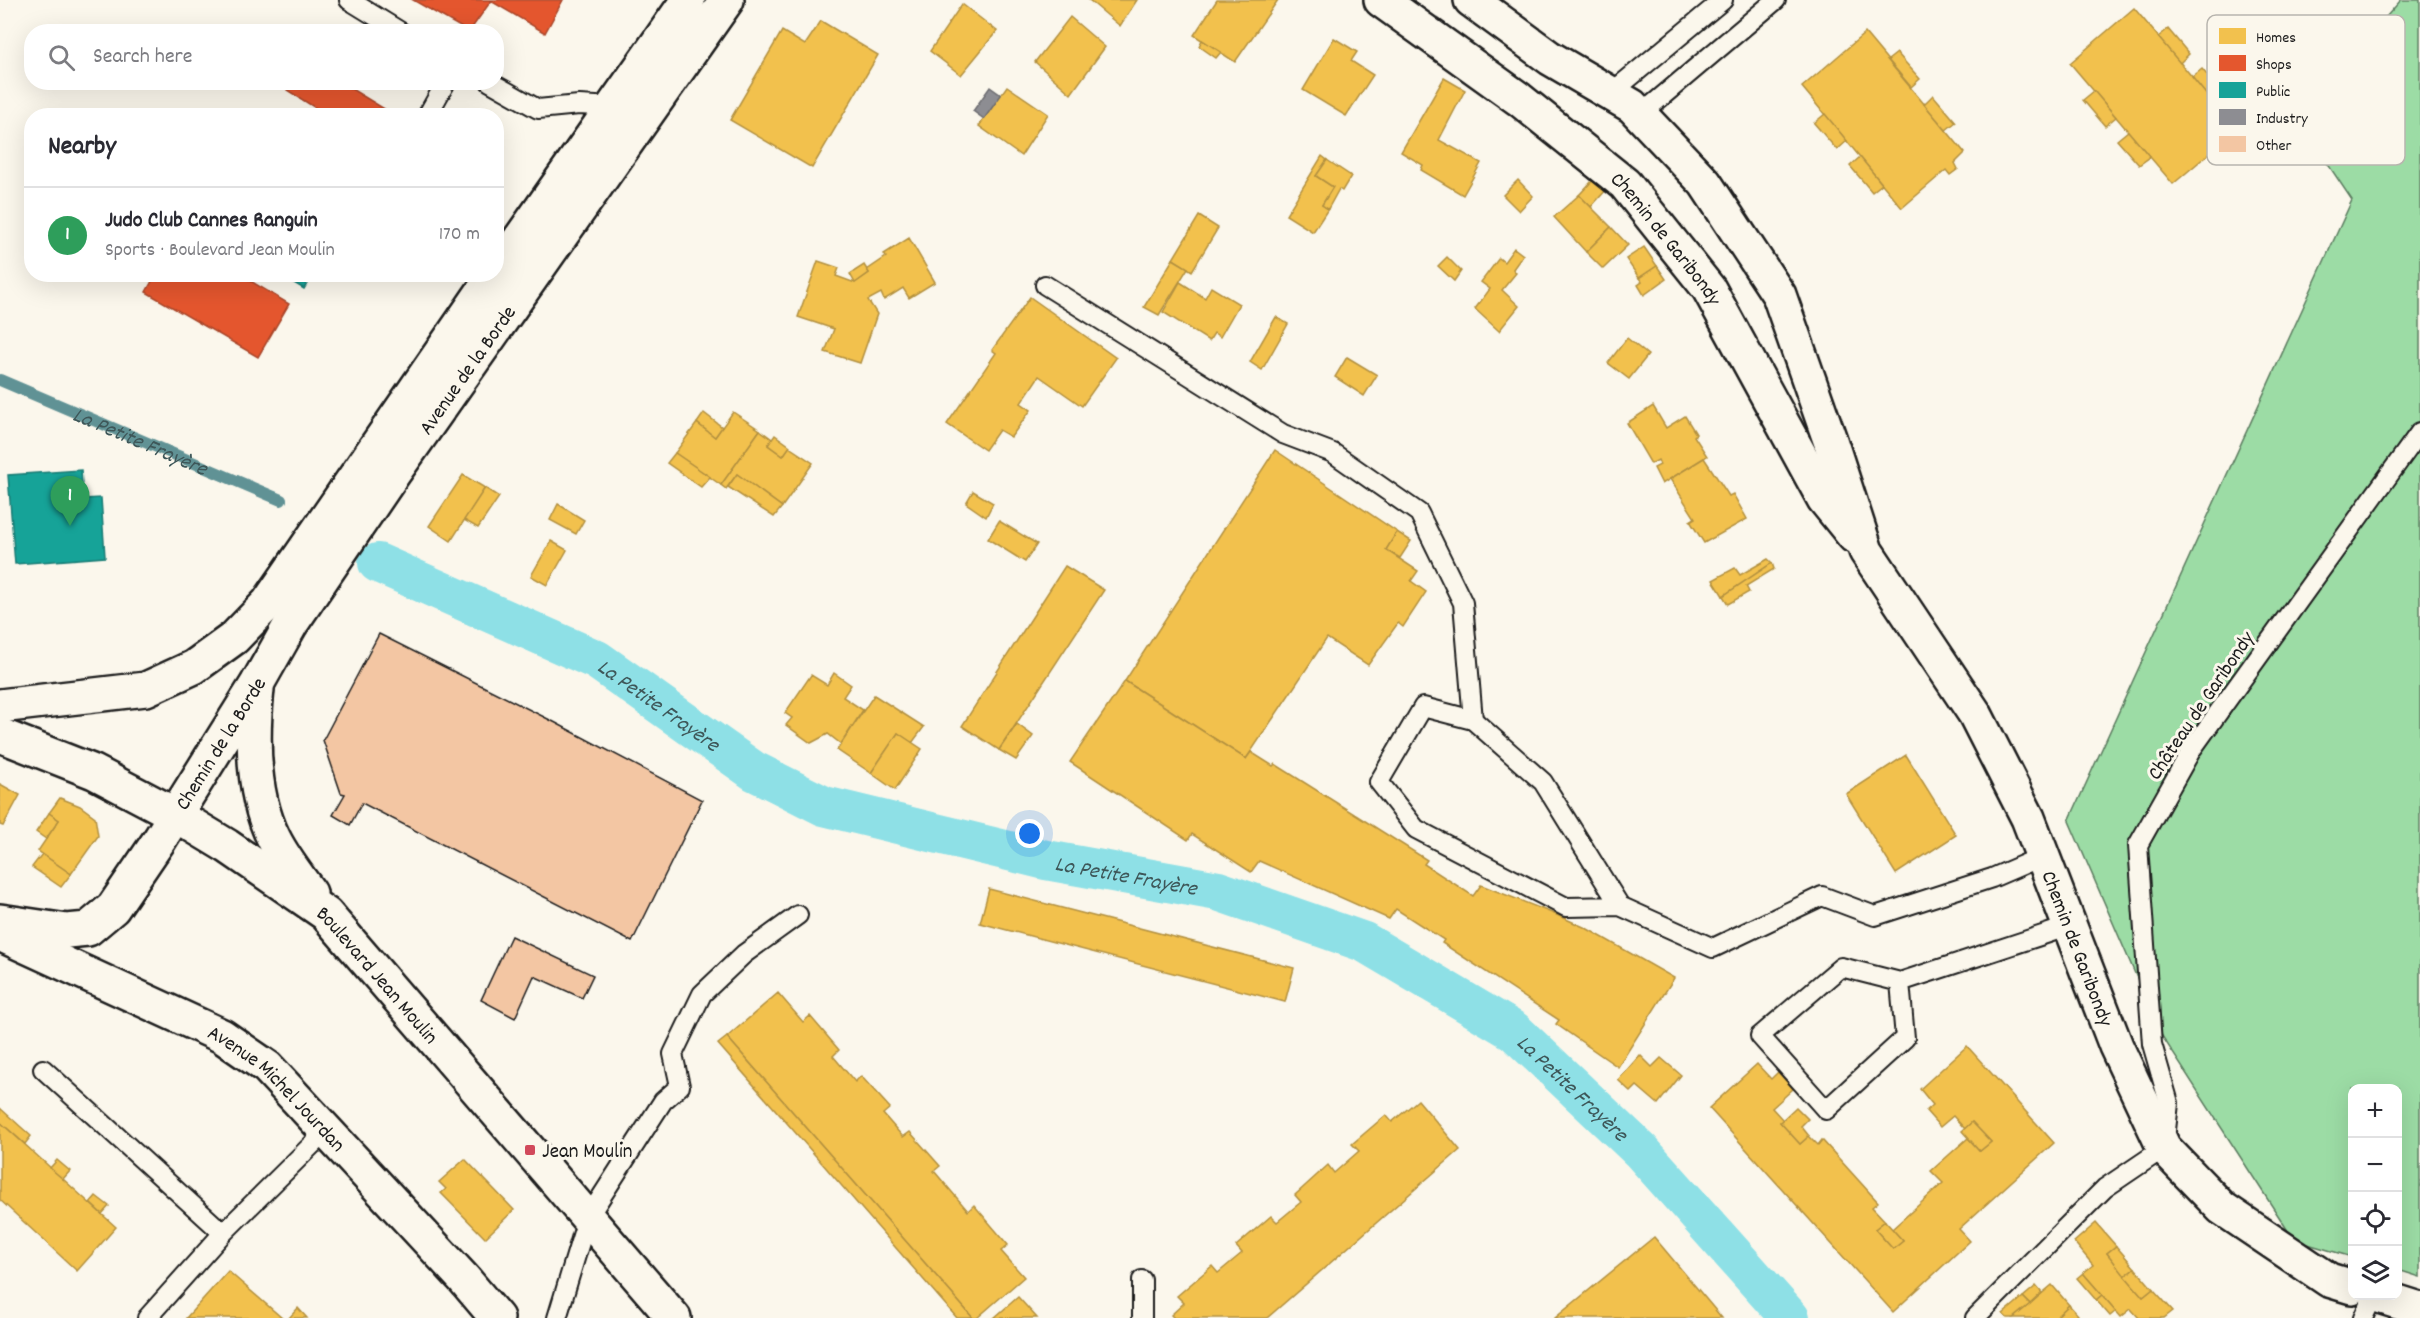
<!DOCTYPE html>
<html lang="en">
<head>
<meta charset="utf-8">
<style>
	:root { --surface:#fff; --page:#f2f2f3; --text:#2b2b33; --muted:#7c7c81; --line:#e1e1e2; --accent:#db2777 }
	body { margin:0; font-family:Dekko,sans-serif; background:var(--page); color:var(--text) }
	.controls { position:absolute; right:18px; bottom:18px; display:grid; overflow:hidden; border-radius:12px; box-shadow:0 6px 24px #0002 }
	.controls button { width:54px; height:54px; display:grid; place-items:center; padding:0; border:0; border-bottom:2px solid var(--line); background:var(--surface); color:var(--text); font:30px sans-serif }
	.you { position:absolute; left:1030px; top:834px; width:21px; height:21px; margin:-15px; border:4px solid #fff; border-radius:50%; background:#1a73e8; box-shadow:0 0 0 9px #1a73e833 }
	.badge { display:grid; place-items:center; width:39px; height:39px; border-radius:50%; background:var(--accent); color:#fff; font-size:20px; font-weight:700 }
	.pin { position:absolute; translate:-50% -50px; filter:drop-shadow(0 2px 3px #0008) }
	.pin::after { content:''; position:absolute; top:32px; width:21px; height:18px; background:inherit; clip-path:polygon(0 0,100% 0,50% 100%) }
	.list { margin:0; padding:0; list-style:none }
	h2 { display:flex; justify-content:space-between; align-items:center; height:78px; margin:0; padding:0 24px; font-size:26px }
	h2 small { font-size:20px; font-weight:400; color:var(--muted) }
	.list li { display:grid; grid-template-columns:39px 1fr auto; gap:18px; align-items:center; box-sizing:border-box; height:96px; padding:0 24px; border-top:2px solid var(--line) }
	.list b { display:block; font-size:22px; white-space:nowrap }
	.list p { margin:0; font-size:20px; white-space:nowrap; color:var(--muted) }
	.list em { font-size:20px; font-style:normal; color:var(--muted) }
	.icon { flex:none; width:33px; height:33px; fill:none; stroke:currentColor; stroke-width:2; stroke-linecap:round; stroke-linejoin:round }
	.map { position:relative; flex:none; width:2420px; height:1318px; overflow:hidden }
	.search { position:absolute; background:var(--surface); box-shadow:0 6px 24px #0002; left:24px; top:24px; width:480px; height:66px; display:flex; align-items:center; gap:15px; box-sizing:border-box; padding:0 21px; border-radius:24px; color:var(--muted); font-size:22px }
	.panel { position:absolute; background:var(--surface); box-shadow:0 6px 24px #0002; left:24px; top:108px; width:480px; height:174px; border-radius:24px }
	.map>svg:first-child { display:block }
	.green { fill:#9cdca5; stroke:#5c7c60; stroke-width:1.5 }
	.homes { fill:#f2c14e; stroke:#b2903f; stroke-width:1.5 }
	.shops { fill:#e4572e; stroke:#a84529; stroke-width:1.5 }
	.public { fill:#17a398; stroke:#187a73; stroke-width:1.5 }
	.industry { fill:#8d8d92; stroke:#6b6b6f; stroke-width:1.5 }
	.lines { fill:none; stroke-linecap:round; stroke-linejoin:round }
	.stream { stroke:#609295; stroke-width:12 }
	.canal { stroke:#8ee0e6; stroke-width:40 }
	.building { fill:#f3c6a3; stroke:#1c1c1c; stroke-width:1.5 }
	.lane-casing { stroke:#1c1c1c; stroke-width:22 }
	.street-casing { stroke:#1c1c1c; stroke-width:38 }
	.secondary-casing { stroke:#1c1c1c; stroke-width:38 }
	.lane { stroke:#fbf7ec; stroke-width:18 }
	.street { stroke:#fbf7ec; stroke-width:33 }
	.secondary { stroke:#fbf7ec; stroke-width:33 }
	.poi-dot { fill:#d1495b; stroke:#fbf7ec; stroke-width:2 }
	.labels { text-anchor:middle; stroke-width:6; stroke-linejoin:round; paint-order:stroke }
	.street-label { font-size:21px; fill:#1c1c1c; stroke:#fbf7ec }
	.poi-label { font-size:21px; fill:#1c1c1c; stroke:#fbf7ec; text-anchor:start }
	.water-label { font-size:22px; font-style:italic; fill:#3e5759; stroke:#fbf7ec }
	.key { fill:#fbf7ec; stroke:#b8b5ae; stroke-width:1.5 }
	.key-label { font-size:16px; fill:#1c1c1c }
</style>
</head>
<body>
<div class="map">
<svg width="2420" height="1318" viewBox="0 0 2420 1318">
	<rect width="100%" height="100%" fill="#fbf7ec"/>
	<filter id="ink" filterUnits="userSpaceOnUse"><feTurbulence type="fractalNoise" baseFrequency=".0167" numOctaves="2"/><feDisplacementMap in="SourceGraphic" scale="12" xChannelSelector="R" yChannelSelector="G"/><feConvolveMatrix kernelMatrix="1 2 1 2 8 2 1 2 1" color-interpolation-filters="sRGB"/></filter>
	<g filter="url(#ink)">
		<path class="green" d="M2401 0H2420V1277L2398 1270V1088H2352V1257L2294 1240 2162 1036 2069 821 2352 200 2297 118Z"/>
		<g class="homes">
			<path d="M1089 0H1137L1120 26Z"/>
			<path d="M1217 0H1278L1235 62 1194 35Z"/>
			<path d="M962 4 997 31 961 75 930 51Z"/>
			<path d="M2134 8 2237 130 2173 184 2070 63Z"/>
			<path d="M1070 17 1105 47 1071 94 1035 62Z"/>
			<path d="M821 21 878 55 812 168 730 120 782 31 805 45Z"/>
			<path d="M2168 29 2189 54 2180 63 2158 37Z"/>
			<path d="M1865 33 1965 153 1955 163 1958 169 1950 175 1946 170 1902 208 1802 87Z"/>
			<path d="M1334 38 1357 52 1351 61 1373 75 1346 116 1303 90Z"/>
			<path d="M1202 40 1221 52 1216 58 1199 46Z"/>
			<path d="M1897 53 1920 79 1911 87 1888 60Z"/>
			<path d="M2202 69 2223 94 2213 103 2192 77Z"/>
			<path d="M1444 78 1465 90 1439 140 1481 163 1463 195 1421 170 1423 165 1401 152Z"/>
			<path d="M1007 86 1048 114 1021 156 979 126Z"/>
			<path d="M2094 91 2116 117 2105 126 2083 100Z"/>
			<path d="M1933 95 1956 122 1946 130 1924 104Z"/>
			<path d="M1825 114 1847 141 1837 150 1814 123Z"/>
			<path d="M2128 131 2150 157 2139 165 2117 140Z"/>
			<path d="M1322 156 1327 160 1316 176 1333 187 1322 205 1328 209 1313 232 1286 215Z"/>
			<path d="M1860 157 1882 184 1872 192 1850 166Z"/>
			<path d="M1327 160 1351 176 1342 191 1339 189 1328 209 1322 205 1333 187 1316 176Z"/>
			<path d="M1518 180 1533 196 1519 211 1503 195Z"/>
			<path d="M1593 180 1606 190 1591 207 1579 195Z"/>
			<path d="M1579 195 1611 227 1586 252 1554 217Z"/>
			<path d="M1199 216 1218 228 1192 271 1173 259Z"/>
			<path d="M1611 227 1628 245 1603 269 1586 252Z"/>
			<path d="M909 238 935 282 909 298 903 288 884 300 881 293 868 300 877 314 860 363 825 352 834 329 798 317 818 261 839 268 836 276 855 283 869 273 867 270 886 257 884 254Z"/>
			<path d="M1644 247 1657 266 1639 278 1626 259Z"/>
			<path d="M1514 248 1523 255 1513 269 1516 273 1502 290 1519 306 1499 331 1475 309 1490 289 1481 282 1499 258 1504 262Z"/>
			<path d="M1447 257 1461 271 1454 281 1438 266Z"/>
			<path d="M1173 259 1188 268 1159 315 1144 307Z"/>
			<path d="M864 265 869 273 855 283 850 274Z"/>
			<path d="M1657 266 1666 279 1644 295 1638 285 1642 282 1639 278Z"/>
			<path d="M1180 282 1205 298 1211 287 1239 304 1220 337 1214 333 1209 341 1163 312Z"/>
			<path d="M1030 297 1116 358 1082 406 1039 376 1021 403 1031 410 1011 437 999 430 985 450 947 424 996 353 992 350Z"/>
			<path d="M1276 317 1288 324 1262 370 1250 362Z"/>
			<path d="M1627 338 1648 355 1629 379 1608 363Z"/>
			<path d="M1347 357 1377 375 1364 396 1335 377Z"/>
			<path d="M1653 406 1666 428 1685 416 1696 434 1694 436 1707 456 1662 484 1654 468 1660 465 1658 460 1651 464 1627 423Z"/>
			<path d="M733 412 760 430 721 485 675 453 697 423 715 437Z"/>
			<path d="M704 413 722 427 715 437 697 423Z"/>
			<path d="M760 430 772 439 768 445 783 456 789 447 813 463 782 507 737 474 726 489 721 485Z"/>
			<path d="M775 435 790 446 783 456 768 445Z"/>
			<path d="M1275 450 1397 532 1386 550 1418 571 1411 581 1426 592 1403 627 1398 623 1368 665 1327 638 1246 759 1125 681Z"/>
			<path d="M675 453 710 477 701 487 667 463Z"/>
			<path d="M1704 458 1729 496 1733 494 1747 519 1704 543 1690 521 1695 518 1670 479Z"/>
			<path d="M737 474 782 507 774 517 728 487Z"/>
			<path d="M463 475 485 488 451 541 429 526Z"/>
			<path d="M485 488 499 497 478 528 464 520Z"/>
			<path d="M973 491 993 503 986 517 966 503Z"/>
			<path d="M558 504 584 520 576 534 550 520Z"/>
			<path d="M999 521 1037 544 1025 562 988 539Z"/>
			<path d="M1397 532 1411 541 1400 558 1386 550Z"/>
			<path d="M551 541 567 550 547 585 531 576Z"/>
			<path d="M1768 559 1772 563 1723 596 1713 580 1735 568 1740 575Z"/>
			<path d="M1772 563 1774 569 1746 586 1749 592 1728 604 1723 596Z"/>
			<path d="M1065 566 1104 590 999 750 962 726Z"/>
			<path d="M834 673 851 685 843 697 863 710 841 744 828 734 811 743 786 725 792 718 785 713 811 675 827 685Z"/>
			<path d="M1125 681 1246 759 1251 752 1273 766 1275 764 1427 860 1424 864 1473 896 1481 885 1557 915 1586 928 1674 978 1618 1067 1556 1024 1559 1020 1442 943 1444 940 1396 909 1389 919 1259 861 1251 872 1192 834 1188 840 1070 762Z"/>
			<path d="M874 695 924 727 912 743 898 733 871 773 837 750Z"/>
			<path d="M1017 724 1033 736 1016 760 999 750Z"/>
			<path d="M898 733 922 749 895 790 871 773Z"/>
			<path d="M1906 755 1956 835 1896 874 1846 794Z"/>
			<path d="M0 784 20 795 3 826 0 825Z"/>
			<path d="M60 798 80 806 95 817 98 836 71 874 38 851 59 820 49 813Z"/>
			<path d="M49 813 59 820 46 839 36 832Z"/>
			<path d="M42 854 71 874 61 887 32 867Z"/>
			<path d="M989 889 1294 968 1285 1002 980 923Z"/>
			<path d="M778 993 803 1022 810 1016 839 1050 833 1056 855 1082 861 1076 890 1108 883 1114 903 1137 910 1132 940 1166 934 1171 968 1211 974 1205 1008 1245 1001 1251 1024 1277 977 1318H973L727 1037Z"/>
			<path d="M727 1037 973 1318H957L718 1044Z"/>
			<path d="M1967 1046 2054 1143 1959 1229 1970 1241 1893 1312 1709 1108 1757 1064 1771 1079 1778 1072 1793 1089 1772 1108 1783 1120 1780 1122 1800 1144 1809 1136 1818 1145 1822 1140 1878 1202 1872 1207 1885 1221 1875 1229 1893 1249 1903 1241 1892 1229 1943 1183 1931 1171 1968 1138 1980 1151 1991 1142 1972 1122 1965 1129 1953 1116 1940 1127 1926 1111 1933 1105 1920 1089Z"/>
			<path d="M1640 1055 1652 1067 1661 1058 1681 1075 1658 1104 1637 1086 1631 1092 1618 1080Z"/>
			<path d="M1418 1100 1460 1150 1267 1318H1174L1171 1315 1184 1303 1177 1296 1212 1266 1218 1273 1242 1253 1236 1246 1271 1216 1277 1222 1301 1202 1295 1195 1328 1165 1334 1173 1359 1151 1352 1144 1386 1115 1392 1122Z"/>
			<path d="M1796 1107 1808 1119 1801 1126 1809 1136 1800 1144 1780 1122Z"/>
			<path d="M0 1108 31 1136 25 1144 0 1122Z"/>
			<path d="M0 1122 116 1227 77 1271 0 1200Z"/>
			<path d="M1972 1122 1991 1142 1980 1151 1962 1131Z"/>
			<path d="M465 1159 514 1210 485 1238 441 1193 446 1189 439 1182Z"/>
			<path d="M57 1160 70 1171 63 1179 50 1168Z"/>
			<path d="M96 1196 109 1206 102 1214 90 1203Z"/>
			<path d="M1885 1221 1903 1241 1893 1249 1875 1229Z"/>
			<path d="M2096 1223 2116 1246 2107 1253 2143 1297 2153 1289 2173 1311 2164 1318H2139L2131 1309 2121 1317 2083 1273 2093 1265 2074 1242Z"/>
			<path d="M1654 1237 1722 1318H1555Z"/>
			<path d="M2116 1246 2135 1268 2125 1276 2107 1253Z"/>
			<path d="M2135 1268 2153 1289 2143 1297 2125 1276Z"/>
			<path d="M228 1271 282 1318H186Z"/>
			<path d="M2083 1273 2102 1295 2096 1300 2077 1278Z"/>
			<path d="M2052 1285 2069 1305 2055 1318H2013Z"/>
			<path d="M2036 1286 2042 1293 2030 1304 2023 1297Z"/>
			<path d="M2102 1295 2116 1311 2110 1316 2096 1300Z"/>
			<path d="M1018 1297 1037 1318H994Z"/>
			<path d="M2023 1297 2030 1304 2013 1318H2007L2003 1314Z"/>
			<path d="M2069 1305 2078 1315 2075 1318H2055Z"/>
			<path d="M298 1308 307 1318H289Z"/>
		</g>
		<g class="shops">
			<path d="M413 0H563L545 33 491 1 469 32Z"/>
			<path d="M291 82H340L396 116H328L287 90Z"/>
			<path d="M156 274H239L289 304 258 357 146 292Z"/>
		</g>
		<g class="public">
			<path d="M279 274H313L304 289Z"/>
			<path d="M81 470 83 499 101 498 105 557 15 564 8 475Z"/>
		</g>
		<path class="industry" d="M990 87 1001 95 984 119 973 111Z"/>
		<g class="lines">
			<path class="stream" id="s1" d="M0 380 281 500"/>
			<path class="canal" id="s2" d="M378 563 597 660 754 771 824 806 1046 860 1218 891 1364 942 1514 1031 1641 1151 1790 1318"/>
		</g>
		<g class="building">
			<path d="M379 634 554 722 702 800 632 942 362 803 350 825 333 815 345 794 341 793 323 740Z"/>
			<path d="M511 936 593 975 582 998 534 976 515 1018 481 1000Z"/>
		</g>
		<g class="lines">
			<defs>
				<g id="lane">
					<path d="M349 0 401 32"/>
					<path d="M490 82 538 109 579 105 613 107"/>
					<path d="M1611 93 1723 0"/>
					<path d="M1640 115 1776 0"/>
					<path d="M427 116 446 82"/>
					<path d="M1045 285 1283 434 1333 453 1419 513 1463 603 1473 720"/>
					<path d="M1620 906 1566 907 1416 829 1379 782 1423 707 1473 720 1543 782 1620 906 1713 948 1822 896 1875 916 1992 878 2043 856"/>
					<path d="M1900 982 1905 1038 1826 1110 1760 1036 1841 967 1900 982 2070 926"/>
					<path d="M43 1069 223 1233"/>
					<path d="M1142 1280V1318"/>
					<path d="M147 1318 223 1233 326 1131"/>
					<path d="M557 1318 587 1219 663 1101 680 1086 673 1054 702 994 744 954 798 915"/>
					<path d="M1975 1318 2105 1188 2164 1148 2169 1103 2152 1044 2138 845 2192 749 2420 432"/>
					<path d="M2363 1318 2373 1296"/>
				</g>
				<g id="street">
					<path id="s3" d="M1381 0 1519 99 1625 184 1709 289 1824 499 1854 536"/>
					<path id="s4" d="M1471 0 1550 58 1632 106 1705 183 1779 295 1830 440 1866 551 1975 714 2028 818 2116 1046 2164 1148 2222 1208 2329 1280 2352 1287"/>
					<path d="M2379 1296 2420 1309"/>
				</g>
				<g id="secondary">
					<path d="M496 273 688 0"/>
					<path d="M257 689C252 736 252 795 274 839 284 859 297 875 310 893"/>
					<path d="M0 706 146 689 194 667 234 638 268 603 495 274"/>
					<path id="s5" d="M0 735 94 772 174 814 227 846 326 914 674 1318"/>
					<path id="s6" d="M0 921 67 931 88 929 113 908 160 839 257 684 291 624 393 474 727 0"/>
					<path id="s7" d="M0 934 222 1036 267 1067 464 1279 497 1318"/>
				</g>
			</defs>
			<use href="#lane" class="lane-casing"/>
			<use href="#street" class="street-casing"/>
			<use href="#secondary" class="secondary-casing"/>
			<use href="#lane" class="lane"/>
			<use href="#street" class="street"/>
			<use href="#secondary" class="secondary"/>
		</g>
	</g>
	<rect class="poi-dot" x="524" y="1144" width="12" height="12" rx="3"/>
	<g class="labels">
		<g class="street-label">
			<text dy="7" stroke="none"><textPath href="#s3" startOffset="374">Chemin de Garibondy</textPath></text>
			<text dy="7" stroke="none"><textPath href="#s6" startOffset="766">Avenue de la Borde</textPath></text>
			<text transform="translate(2200 705) rotate(-56)" y="7">Château de Garibondy</text>
			<text dy="7" stroke="none"><textPath href="#s6" startOffset="318">Chemin de la Borde</textPath></text>
			<text dy="7" stroke="none"><textPath href="#s4" startOffset="1156">Chemin de Garibondy</textPath></text>
			<text dy="7" stroke="none"><textPath href="#s5" startOffset="453">Boulevard Jean Moulin</textPath></text>
			<text dy="7" stroke="none"><textPath href="#s7" startOffset="320">Avenue Michel Jourdan</textPath></text>
		</g>
		<g class="poi-label">
			<text x="542" y="1157">Jean Moulin</text>
		</g>
		<g class="water-label">
			<text dy="8" stroke="none"><textPath href="#s1" startOffset="153">La Petite Frayère</textPath></text>
			<text dy="8" stroke="none"><textPath href="#s2" startOffset="316">La Petite Frayère</textPath></text>
			<text dy="8" stroke="none"><textPath href="#s2" startOffset="820">La Petite Frayère</textPath></text>
			<text dy="8" stroke="none"><textPath href="#s2" startOffset="1324">La Petite Frayère</textPath></text>
		</g>
	</g>
	<rect x="2207" y="15" width="198" height="150" rx="9" class="key"/>
	<rect x="2219" y="28" width="27" height="16" fill="#f2c14e"/>
	<rect x="2219" y="55" width="27" height="16" fill="#e4572e"/>
	<rect x="2219" y="82" width="27" height="16" fill="#17a398"/>
	<rect x="2219" y="109" width="27" height="16" fill="#8d8d92"/>
	<rect x="2219" y="136" width="27" height="16" fill="#f3c6a3"/>
	<g class="key-label">
		<text x="2256" y="42">Homes</text>
		<text x="2256" y="69">Shops</text>
		<text x="2256" y="96">Public</text>
		<text x="2256" y="123">Industry</text>
		<text x="2256" y="150">Other</text>
	</g>
</svg>
<div class="controls">
<button>+</button>
<button>−</button>
<button><svg class="icon" aria-label="locate" viewBox="0 0 24 24"><circle cx="12" cy="12" r="6"/><path d="M12 2v4M12 18v4M2 12h4M18 12h4"/></svg></button>
<button><svg class="icon" aria-label="layers" viewBox="0 0 24 24"><path d="M12 4l9 5-9 5-9-5zM3 14l9 5 9-5"/></svg></button>
</div>
<div class="you"></div>
<div class="pin badge" style="left:70px;top:526px;background:#2e9e5b">1</div>
<div class="search"><svg class="icon" aria-label="search" viewBox="0 0 24 24"><circle cx="10" cy="10" r="6"/><path d="M15 15l6 6"/></svg>Search here</div>
<section class="panel">
<h2>Nearby<small></small></h2>
<ul class="list">
<li><span class="badge" style="background:#2e9e5b">1</span><div><b>Judo Club Cannes Ranguin</b><p>Sports · Boulevard Jean Moulin</p></div><em>170 m</em></li>
</ul>
</section>
</div>
</body>
</html>
